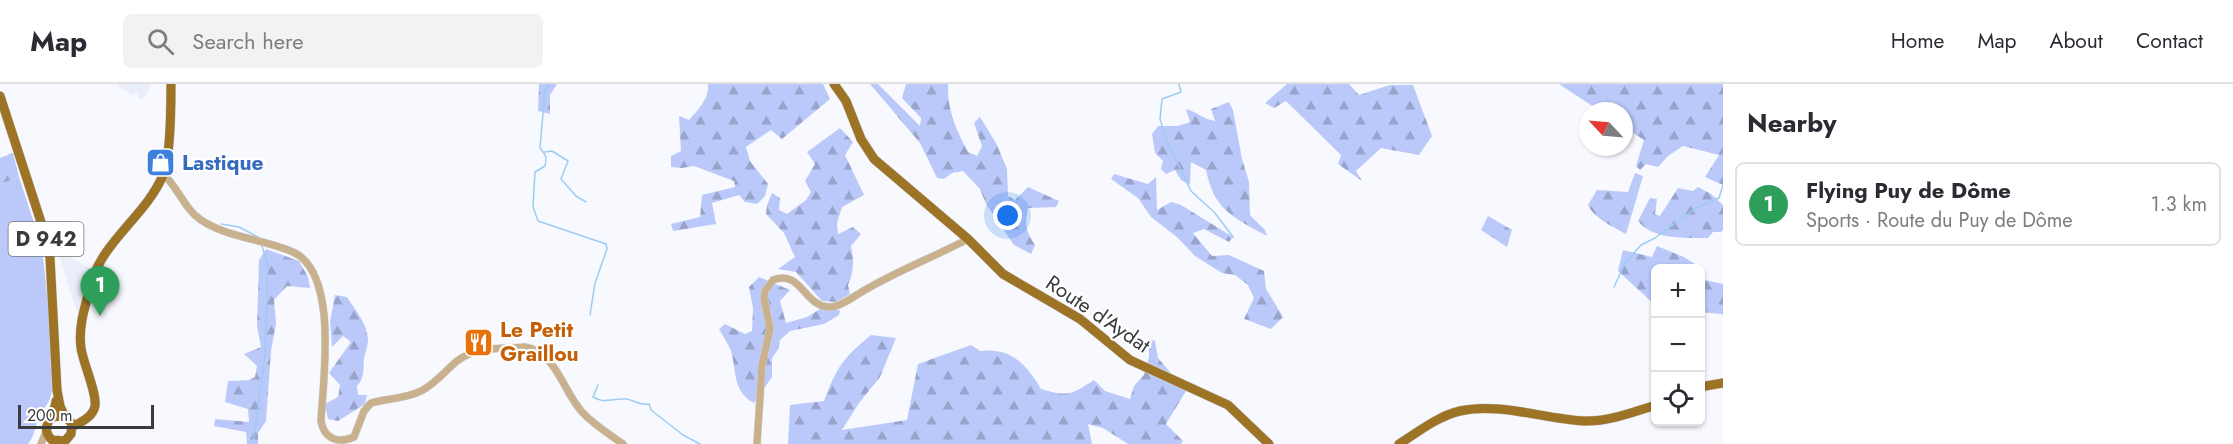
<!DOCTYPE html>
<html lang="en">
<head>
<meta charset="utf-8">
<style>
	:root { --surface:#fff; --page:#f2f2f3; --text:#2b2b33; --muted:#7c7c81; --line:#e1e1e2; --accent:#0f766e }
	body { margin:0; font-family:Jost,sans-serif; background:var(--page); color:var(--text) }
	.controls { position:absolute; right:18px; bottom:18px; display:grid; overflow:hidden; border-radius:9px; box-shadow:0 2px 4px #0004 }
	.controls button { width:54px; height:54px; display:grid; place-items:center; padding:0; border:0; border-bottom:2px solid var(--line); background:var(--surface); color:var(--text); font:30px sans-serif }
	.compass { position:absolute; left:1579px; top:18px; width:54px; height:54px; border-radius:50%; background:var(--surface); box-shadow:0 2px 4px #0004; rotate:296deg }
	.scale { position:absolute; left:18px; bottom:15px; width:136px; box-sizing:border-box; padding-left:6px; border:3px solid #3a3b3d; border-top:0; font-size:16px; line-height:21px; white-space:nowrap; color:#3a3b3d; -webkit-text-stroke:4px #fff; paint-order:stroke }
	.you { position:absolute; left:1008px; top:132px; width:21px; height:21px; margin:-15px; border:4px solid #fff; border-radius:50%; background:#1a73e8; box-shadow:0 0 0 9px #1a73e833 }
	.badge { display:grid; place-items:center; width:39px; height:39px; border-radius:50%; background:var(--accent); color:#fff; font-size:20px; font-weight:700 }
	.pin { position:absolute; translate:-50% -50px; filter:drop-shadow(0 2px 3px #0008) }
	.pin::after { content:''; position:absolute; top:32px; width:21px; height:18px; background:inherit; clip-path:polygon(0 0,100% 0,50% 100%) }
	.list { margin:0; padding:0; list-style:none }
	h2 { display:flex; justify-content:space-between; align-items:center; height:78px; margin:0; padding:0 24px; font-size:26px }
	h2 small { font-size:20px; font-weight:400; color:var(--muted) }
	.list li { display:grid; grid-template-columns:39px 1fr auto; gap:18px; align-items:center; box-sizing:border-box; height:84px; margin:0 12px 12px; padding:0 12px; border:2px solid var(--line); border-radius:9px }
	.list b { display:block; font-size:22px; white-space:nowrap }
	.list p { margin:0; font-size:20px; white-space:nowrap; color:var(--muted) }
	.list em { font-size:20px; font-style:normal; color:var(--muted) }
	.icon { flex:none; width:33px; height:33px; fill:none; stroke:currentColor; stroke-width:2; stroke-linecap:round; stroke-linejoin:round }
	.map { position:relative; flex:none; width:1723px; height:360px; overflow:hidden }
	header { display:flex; align-items:center; gap:36px; box-sizing:border-box; height:84px; padding:0 30px; background:var(--surface); border-bottom:2px solid var(--line) }
	header strong { font-size:28px }
	nav { display:flex; gap:33px; margin-inline-start:auto; font-size:21px }
	.search { width:420px; height:54px; background:var(--page); display:flex; align-items:center; gap:15px; box-sizing:border-box; padding:0 21px; border-radius:9px; color:var(--muted); font-size:22px }
	main { display:flex }
	aside { flex:1; background:var(--surface) }
	.map>svg:first-child { display:block }
	.built { fill:#eaeefa }
	.green { fill:#bac9f9 }
	.forest { fill:url(#forest-firs) }
	.lines { fill:none; stroke-linecap:round; stroke-linejoin:round }
	.stream { stroke:#9cccf3; stroke-width:1.5 }
	.minor-casing { stroke:#d2d3d7; stroke-width:8 }
	.major-casing { stroke:#d2d3d7; stroke-width:10 }
	.minor { stroke:#c9b18d; stroke-width:7 }
	.major { stroke:#9d7326; stroke-width:9 }
	.labels { text-anchor:middle; stroke-width:4.5; stroke-linejoin:round; paint-order:stroke }
	.shield { fill:#fff; stroke:#757677; stroke-width:1.5 }
	.shield-label { font-size:20px; font-weight:bold; fill:#3a3b3d }
	.shop-label { font-size:21px; font-weight:bold; fill:#366cbe; stroke:#fff; text-anchor:start }
	.street-label { font-size:21px; fill:#3a3b3d; stroke:#fff }
	.food-label { font-size:21px; font-weight:bold; fill:#c56008; stroke:#fff; text-anchor:start }
</style>
</head>
<body>
<header>
<strong>Map</strong>
<div class="search"><svg class="icon" aria-label="search" viewBox="0 0 24 24"><circle cx="10" cy="10" r="6"/><path d="M15 15l6 6"/></svg>Search here</div>
<nav><a>Home</a><a>Map</a><a>About</a><a>Contact</a></nav>
</header>
<main>
<div class="map">
<svg width="1723" height="360" viewBox="0 0 1723 360">
	<defs>
		<pattern id="forest-firs" width="22" height="20" patternUnits="userSpaceOnUse" patternTransform="scale(1.5)"><rect width="22" height="20" fill="#bac9f9"/><path d="M5 1l3.5 6h-7zM16 11l3.5 6h-7z" fill="#98a4cb"/></pattern>
	</defs>
	<rect width="100%" height="100%" fill="#f8f9fe"/>
	<g class="built">
		<path d="M119 0H152L145 13 140 15 137 12 138 9 135 8 133 11 118 2Z"/>
		<path d="M57 165 92 186 82 227 77 228Z"/>
	</g>
	<path class="green" d="M19 93 42 163 48 220 52 306C50 320 45 321 39 333 35 342 35 351 28 360H0V100Z"/>
	<g class="forest">
		<path d="M539 0H557L550 11V30L538 27Z"/>
		<path d="M708 0H823L830 15 782 55 771 46 746 63 750 77 768 100 765 112 757 120 745 118 739 111 712 119 716 140 673 147 671 140 700 133 702 111 735 103 734 97 694 82 682 84 671 83V72L681 67 679 32 689 36C698 26 710 14 708 0Z"/>
		<path d="M870 0H878L920 42 921 34 902 14 906 0H948C947 26 956 45 968 68L977 72 982 62 974 39 980 33 996 59 1007 85 1008 112 1015 116 1028 103 1059 117 1056 123 1028 124C1024 139 1026 148 1035 161L1031 170 1014 161 986 120 980 105 963 87 952 89 944 95 937 94 920 59Z"/>
		<path d="M1287 0H1349L1359 11 1390 1H1413L1432 52 1419 71 1381 64 1356 87 1362 97 1338 80 1341 71 1286 17 1274 24 1265 19Z"/>
		<path d="M1559 0H1723V101L1705 93 1719 71 1683 62 1668 72 1658 83 1646 80 1640 86 1636 82 1644 56 1624 43V27H1600Z"/>
		<path d="M1229 18 1233 26 1242 75 1249 98 1250 131 1265 146 1267 152C1234 134 1214 126 1206 86L1191 78 1190 101 1181 96 1175 86 1166 90 1161 85 1163 77 1155 69 1152 50 1158 42H1178L1190 38 1186 25C1197 28 1203 35 1215 37L1211 25Z"/>
		<path d="M840 44 853 58 845 71 864 111 842 123 837 139 838 150 853 143 861 150 851 162C854 176 854 188 848 201L850 210 836 218 822 217 796 188 778 185 795 173 784 149 766 130 767 121 772 109 780 114 779 126 787 130 806 116 811 108 805 97 815 80 807 68Z"/>
		<path d="M13 69 19 93 0 100V74Z"/>
		<path d="M1635 89 1643 92 1626 150C1613 143 1594 134 1588 121L1597 106 1628 108Z"/>
		<path d="M1114 90 1148 100 1156 93 1157 126 1171 118 1181 121 1233 153 1229 158 1204 145 1193 149 1212 172 1229 171 1264 187 1266 205 1283 233 1271 245 1244 235 1254 214 1248 201 1235 191 1222 189 1195 172 1177 153 1151 133 1138 114 1111 95Z"/>
		<path d="M1698 103 1711 110 1723 121V146L1721 148H1713L1708 154C1686 154 1653 156 1638 137L1650 114 1657 115 1655 130 1660 132 1678 104 1693 107Z"/>
		<path d="M1488 132 1512 146 1507 163 1481 146Z"/>
		<path d="M1657 162 1684 173 1701 184V187L1700 184H1656L1655 221 1618 187 1623 166 1652 173Z"/>
		<path d="M266 165 299 177 308 193 310 204 287 202 274 216 276 239 271 267 266 337 258 349V360H247L246 348 214 342 215 335 249 338 248 325 225 318 228 297 249 296 255 293 257 282 244 270 261 263 257 242 259 176Z"/>
		<path d="M759 193 790 206 780 217 786 239 807 233 820 225 840 226 839 231 824 240 790 247 780 256 779 264 772 274V293L754 319C732 307 737 288 731 267 728 260 723 252 719 245L725 240 745 250 752 247 753 224 749 203Z"/>
		<path d="M1700 195 1723 200V233L1722 230 1701 228Z"/>
		<path d="M335 211 347 213C356 227 367 239 368 256 368 262 365 269 364 275 363 285 365 294 357 302L358 311H367L365 320 338 337 328 335 325 320 338 313 340 301 329 289 351 258 343 252 332 263 330 238Z"/>
		<path d="M871 251 896 254 880 293 859 319 842 346 907 336 918 280 971 261 980 267C1011 263 1026 280 1041 305 1068 313 1071 311 1094 296L1105 307 1130 315 1134 302 1144 291 1149 273V255L1155 257 1158 274 1186 307 1166 340 1183 357 1181 360H1128L1103 344 1088 340 1092 360H788L790 321 824 317C837 283 842 275 871 251Z"/>
	</g>
	<g class="lines">
		<g class="stream">
			<path d="M550 0 545 6 540 64C546 71 547 73 545 82L535 88 533 123 538 137 606 160 607 165 595 199 590 231"/>
			<path d="M1179 0 1181 8 1162 15 1160 35 1166 55 1191 107 1215 129 1233 153"/>
			<path d="M545 68 552 67 568 77 561 95 576 112 586 118"/>
			<path d="M221 140 239 143 258 153"/>
			<path d="M1614 203 1625 179 1641 161 1655 154 1696 124 1719 114 1723 101"/>
			<path d="M598 301 593 313C604 320 613 314 626 315 634 316 641 322 649 320L651 326 683 351 700 360"/>
			<path d="M253 360 265 270 268 182 262 162"/>
		</g>
		<defs>
			<g id="minor">
				<path d="M163 90C178 103 185 126 201 136 228 154 264 155 293 168 339 189 323 296 321 337 324 355 338 360 354 353L364 327 371 319C388 314 405 315 421 307 435 300 445 287 457 277 476 262 503 265 525 263 556 268 563 307 582 328 594 341 609 350 623 360"/>
				<path d="M41 360 46 348"/>
				<path d="M757 360 762 281 770 245 764 214 765 207 773 196C802 185 804 224 831 223 842 222 851 214 860 209 894 188 932 174 968 155"/>
			</g>
			<g id="major">
				<path d="M834 0 846 17 861 55 874 75 968 155 1003 190 1080 235 1130 276 1228 321 1269 360"/>
				<path d="M0 12 41 138 50 174 57 306 60 322 65 333"/>
				<path d="M1700 303 1723 299"/>
				<path d="M51 334C60 330 67 332 72 340L71 350 65 357 52 356C38 343 55 332 56 317"/>
				<path d="M72 343C81 338 93 333 95 322 97 309 83 279 81 264 78 243 85 222 91 201 101 158 146 132 163 91 171 73 171 21 171 0"/>
				<path d="M1399 360C1418 348 1438 332 1460 327 1499 318 1544 335 1584 337 1608 338 1633 328 1656 321"/>
			</g>
		</defs>
		<use href="#minor" class="minor-casing"/>
		<use href="#major" class="major-casing"/>
		<use href="#minor" class="minor"/>
		<use href="#major" class="major"/>
	</g>
	<defs>
		<symbol id="shop-square" viewBox="-11 -11 22 22"><rect x="-9" y="-9" width="18" height="18" rx="4" fill="#3f7fe0" stroke="#fff"/><path d="M-5-2.5h2.3a2.7 3.5 0 0 1 5.4 0H5L5.5 6h-11ZM-1.5-2.5h3a1.5 2.3 0 0 0-3 0Z" fill="#fff"/></symbol>
		<symbol id="restaurant-square" viewBox="-11 -11 22 22"><rect x="-9" y="-9" width="18" height="18" rx="4" fill="#e8710a" stroke="#fff"/><path d="M-5-6h1v4h1v-4h1v4h1v-4h1v5L-1.5 .5V6h-2V.5L-5-1ZM5-6V6H3V1.5H1.5Q1.5-4 5-6Z" fill="#fff"/></symbol>
	</defs>
	<g fill-rule="evenodd">
		<use href="#shop-square" x="144" y="62" width="33" height="33"/>
		<use href="#restaurant-square" x="462" y="242" width="33" height="33"/>
	</g>
	<g class="labels">
		<rect class="shield" x="8.5" y="138" width="75" height="34" rx="4.5"/>
		<g class="shield-label">
			<text x="46" y="162">D 942</text>
		</g>
		<g class="shop-label">
			<text x="182" y="86">Lastique</text>
		</g>
		<g class="street-label">
			<text transform="translate(1098 230) rotate(34)" y="7">Route d'Aydat</text>
		</g>
		<g class="food-label">
			<text x="500" y="253">Le Petit<tspan x="500" dy="24">Graillou</tspan></text>
		</g>
	</g>
</svg>
<div class="controls">
<button>+</button>
<button>−</button>
<button><svg class="icon" aria-label="locate" viewBox="0 0 24 24"><circle cx="12" cy="12" r="6"/><path d="M12 2v4M12 18v4M2 12h4M18 12h4"/></svg></button>
</div>
<svg class="compass" viewBox="-18 -18 36 36"><path d="M0-13l5 13h-10z" fill="#e53935"/><path d="M0 13l5-13h-10z" fill="#7c7c81"/></svg>
<div class="scale">200 m</div>
<div class="you"></div>
<div class="pin badge" style="left:100px;top:232px;background:#2e9e5b">1</div>
</div>
<aside>
<h2>Nearby<small></small></h2>
<ul class="list">
<li><span class="badge" style="background:#2e9e5b">1</span><div><b>Flying Puy de Dôme</b><p>Sports · Route du Puy de Dôme</p></div><em>1.3 km</em></li>
</ul>
</aside>
</main>
</body>
</html>
